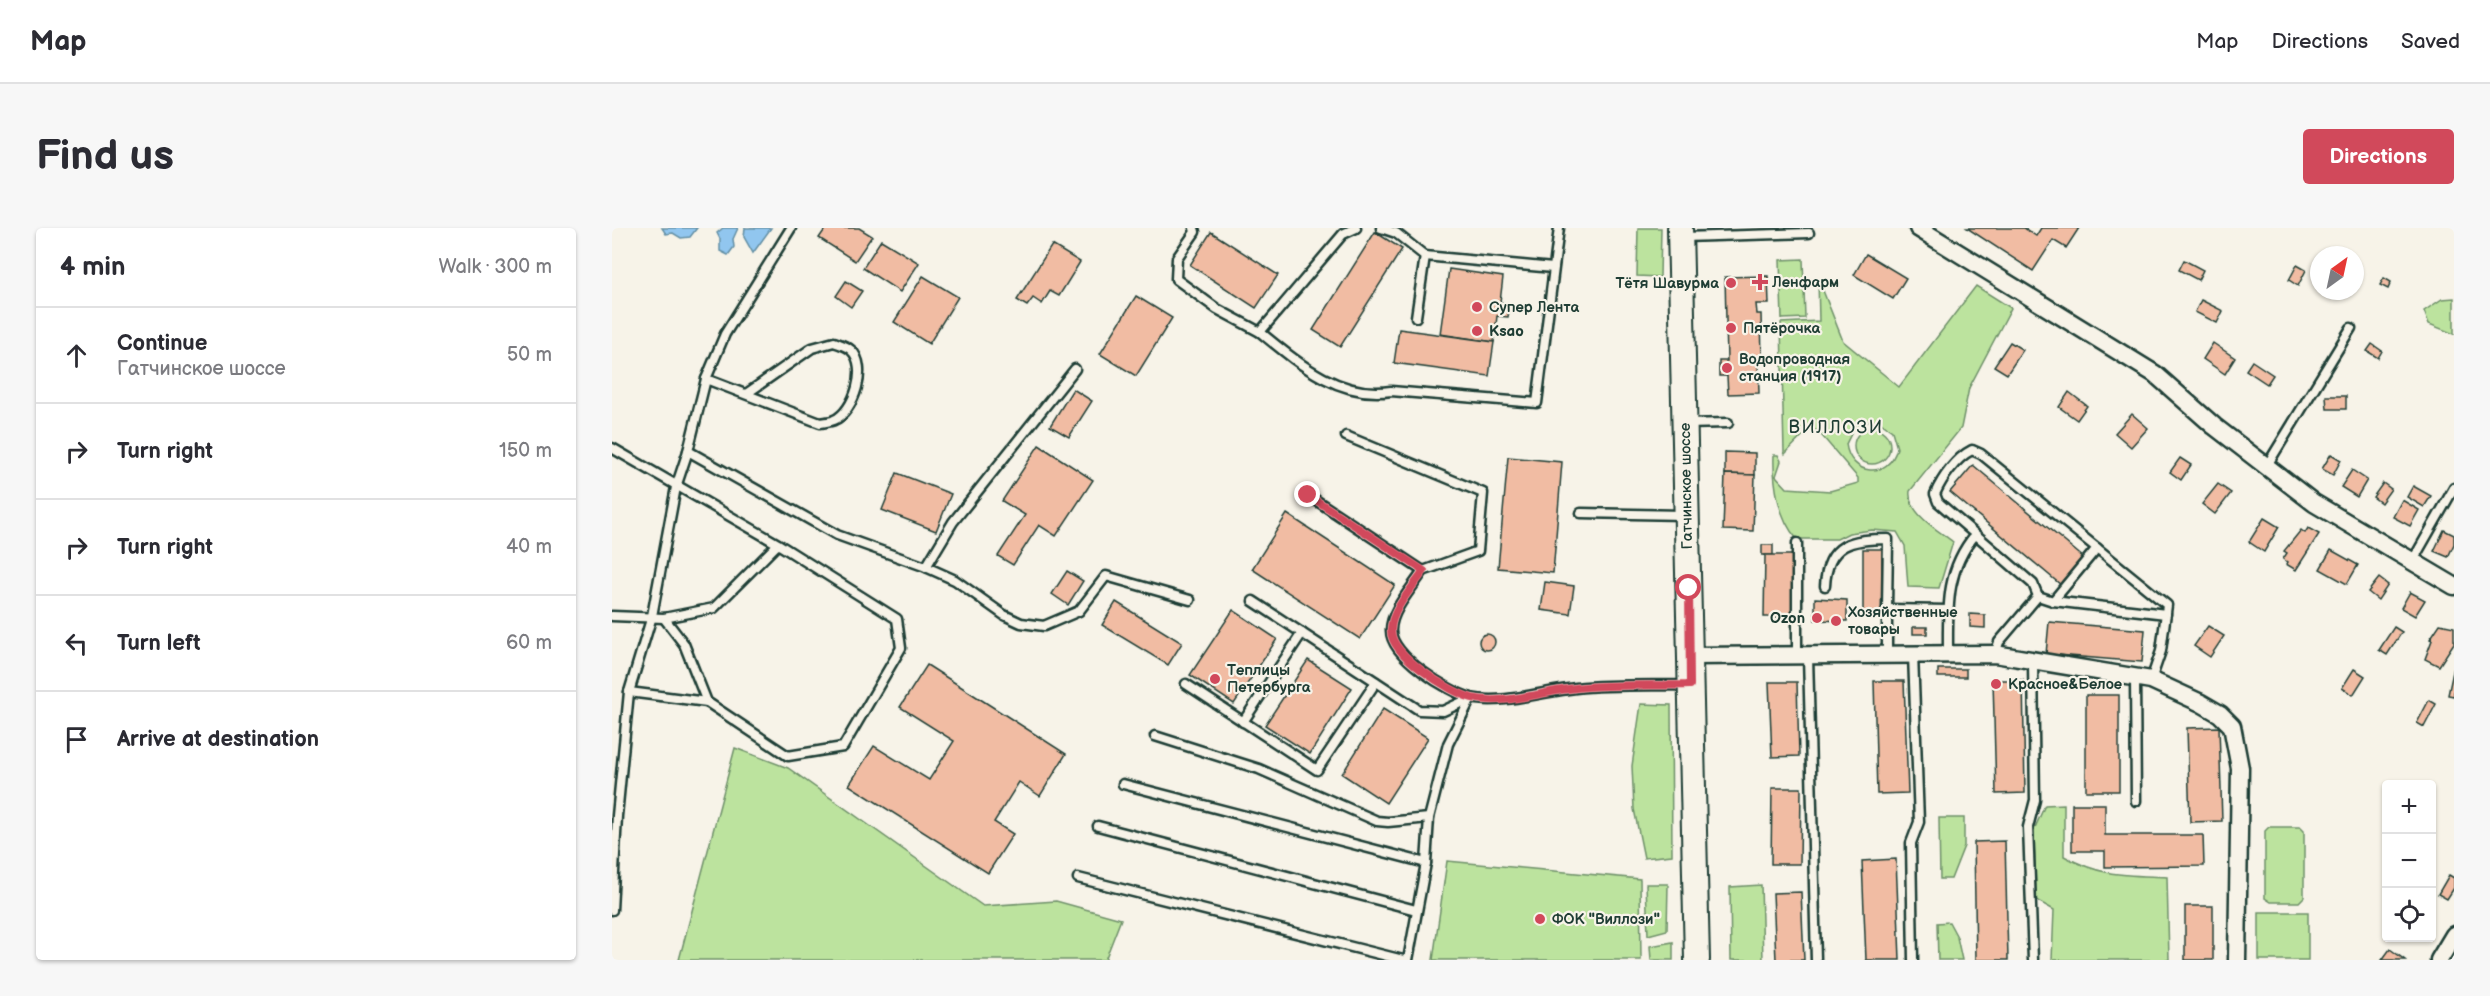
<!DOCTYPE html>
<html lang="en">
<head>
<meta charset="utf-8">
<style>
	:root { --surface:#fff; --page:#f7f7f7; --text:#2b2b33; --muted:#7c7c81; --line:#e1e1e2; --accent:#d1495b }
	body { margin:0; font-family:"Balsamiq Sans",sans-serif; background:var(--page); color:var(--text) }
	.controls { position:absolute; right:18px; bottom:18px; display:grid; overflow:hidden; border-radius:6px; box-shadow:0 2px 4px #0004 }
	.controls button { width:54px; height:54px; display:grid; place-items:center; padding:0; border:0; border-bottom:2px solid var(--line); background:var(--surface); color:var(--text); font:30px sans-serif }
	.compass { position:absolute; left:1698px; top:18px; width:54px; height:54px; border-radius:50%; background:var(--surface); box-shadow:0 2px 4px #0004; rotate:33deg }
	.stop { position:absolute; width:18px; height:18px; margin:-14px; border:4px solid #d1495b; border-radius:50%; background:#fff }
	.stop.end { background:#d1495b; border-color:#fff; box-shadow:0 2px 6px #0008 }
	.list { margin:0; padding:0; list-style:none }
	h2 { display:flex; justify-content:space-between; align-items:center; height:78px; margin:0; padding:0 24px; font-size:26px }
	h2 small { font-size:20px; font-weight:400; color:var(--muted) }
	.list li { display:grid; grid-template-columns:39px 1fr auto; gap:18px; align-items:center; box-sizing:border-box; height:96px; padding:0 24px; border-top:2px solid var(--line) }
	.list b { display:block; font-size:22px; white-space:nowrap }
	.list p { margin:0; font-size:20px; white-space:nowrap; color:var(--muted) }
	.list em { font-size:20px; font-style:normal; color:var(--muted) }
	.icon { flex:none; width:33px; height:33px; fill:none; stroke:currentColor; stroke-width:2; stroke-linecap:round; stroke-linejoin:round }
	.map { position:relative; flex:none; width:1842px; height:732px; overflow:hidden; border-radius:6px }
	header { display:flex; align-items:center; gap:36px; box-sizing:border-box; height:84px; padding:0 30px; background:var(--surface); border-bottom:2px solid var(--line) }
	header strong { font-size:28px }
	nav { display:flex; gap:33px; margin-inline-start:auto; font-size:21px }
	.intro { display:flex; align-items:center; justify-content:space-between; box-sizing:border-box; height:144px; padding:0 36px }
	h1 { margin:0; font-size:42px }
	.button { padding:15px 27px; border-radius:6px; background:var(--accent); color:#fff; font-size:21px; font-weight:700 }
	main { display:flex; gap:36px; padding:0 36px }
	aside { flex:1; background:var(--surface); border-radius:6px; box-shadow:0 2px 4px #0004 }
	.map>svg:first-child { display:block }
	.green { fill:#bce39e; stroke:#6e9069; stroke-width:1.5; fill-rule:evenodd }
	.water { fill:#91c6ef; stroke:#638fa4; stroke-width:1.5 }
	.building { fill:#f1bca3; stroke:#1f3d34; stroke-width:1.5 }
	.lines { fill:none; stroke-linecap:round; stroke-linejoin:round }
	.service-casing { stroke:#1f3d34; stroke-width:13 }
	.minor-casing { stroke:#1f3d34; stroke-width:21 }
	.secondary-casing { stroke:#1f3d34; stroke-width:28 }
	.service { stroke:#f7f3e8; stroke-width:8 }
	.minor { stroke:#f7f3e8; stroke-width:16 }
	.secondary { stroke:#f7f3e8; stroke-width:24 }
	.route { stroke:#d1495b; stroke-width:8 }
	.poi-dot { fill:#d1495b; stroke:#f7f3e8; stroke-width:2 }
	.labels { text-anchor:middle; stroke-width:4.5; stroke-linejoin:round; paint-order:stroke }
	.poi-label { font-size:15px; font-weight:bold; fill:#1f3d34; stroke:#f7f3e8; text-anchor:start }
	.street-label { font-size:15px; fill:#1f3d34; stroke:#f7f3e8 }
	.quarter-label { font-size:18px; letter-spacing:1.5px; fill:#1f3d34; stroke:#f7f3e8 }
</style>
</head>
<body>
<header>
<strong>Map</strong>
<nav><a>Map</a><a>Directions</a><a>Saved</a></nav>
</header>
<div class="intro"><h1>Find us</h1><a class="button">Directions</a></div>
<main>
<aside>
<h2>4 min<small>Walk · 300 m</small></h2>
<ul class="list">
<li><svg class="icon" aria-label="ahead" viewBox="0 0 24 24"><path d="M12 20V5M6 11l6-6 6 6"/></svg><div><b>Continue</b><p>Гатчинское шоссе</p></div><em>50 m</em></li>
<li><svg class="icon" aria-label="right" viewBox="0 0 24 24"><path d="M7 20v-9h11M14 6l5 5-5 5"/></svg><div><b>Turn right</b></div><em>150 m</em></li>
<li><svg class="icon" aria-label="right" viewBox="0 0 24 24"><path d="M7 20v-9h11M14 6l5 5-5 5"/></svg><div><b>Turn right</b></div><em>40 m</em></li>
<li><svg class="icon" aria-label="left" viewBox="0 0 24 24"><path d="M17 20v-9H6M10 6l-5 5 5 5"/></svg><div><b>Turn left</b></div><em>60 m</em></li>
<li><svg class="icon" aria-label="arrive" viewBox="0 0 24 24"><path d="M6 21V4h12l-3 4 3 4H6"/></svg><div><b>Arrive at destination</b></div></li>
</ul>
</aside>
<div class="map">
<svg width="1842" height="732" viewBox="0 0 1842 732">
	<rect width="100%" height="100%" fill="#f7f3e8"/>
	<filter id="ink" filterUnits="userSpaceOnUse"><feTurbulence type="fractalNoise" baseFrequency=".0167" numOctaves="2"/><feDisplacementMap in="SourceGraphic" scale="12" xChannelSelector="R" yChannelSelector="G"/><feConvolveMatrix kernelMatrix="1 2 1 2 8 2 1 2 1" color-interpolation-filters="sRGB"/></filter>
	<g filter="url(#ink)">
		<g class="green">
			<path d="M1026 0H1049L1048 49 1025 48Z"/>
			<path d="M1191 31 1193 90 1170 91 1168 32Z"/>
			<path d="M1206 50 1231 113 1287 159 1364 58 1399 80 1357 160 1349 200 1298 263C1295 285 1326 302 1341 314L1327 360 1296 359 1293 318 1285 304 1260 302 1237 305 1225 311H1185C1166 290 1161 255 1162 227H1166L1169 233 1164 248 1175 260 1218 263 1246 255V250L1205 202 1195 203 1173 226 1172 224 1169 95 1207 93ZM1257 193H1266L1280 203 1285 220C1277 252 1238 248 1234 216L1242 200Z"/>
			<path d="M1842 70V106L1817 96 1812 83 1830 71Z"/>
			<circle cx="1260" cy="218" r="18"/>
			<path d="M1029 476 1059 477 1060 627 1032 630 1022 581 1020 538Z"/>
			<path d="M123 520 176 540 371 678 444 673 509 691 493 732H67Z"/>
			<path d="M1452 576V628C1490 649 1513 647 1555 649L1557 732H1440L1442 682 1424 672 1422 602 1433 577Z"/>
			<path d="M1327 590H1352V618L1339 651H1328Z"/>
			<path d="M1657 599H1688L1692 603V669L1687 674H1659L1653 670V603Z"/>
			<path d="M835 633 1028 651 1029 732H821Z"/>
			<path d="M1034 656H1056L1055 702 1036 707Z"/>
			<path d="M1149 657 1151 732H1119L1118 659Z"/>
			<rect x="1647" y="684" width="49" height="48"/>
			<path d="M1337 694 1345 709 1350 732H1326L1325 695Z"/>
			<path d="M1061 714V732H1039L1038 718Z"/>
		</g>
		<g class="water">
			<path d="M50 0H85L78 9 69 10 61 5 54 6Z"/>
			<path d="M111 0H126L121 11 122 19 116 27 108 23V11L105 5Z"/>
			<path d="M133 0H159L141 25 132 9Z"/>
		</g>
		<g class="building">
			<path d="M214 0H247L260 8 243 33 207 10Z"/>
			<path d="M1355 0H1412L1424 8 1429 0H1467L1454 20 1441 12 1421 43Z"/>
			<path d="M599 4 666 47 644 80 578 37Z"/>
			<path d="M763 4 790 21 728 119 701 102Z"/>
			<path d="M269 12 307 35 288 64 251 40Z"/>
			<path d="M440 17 468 34 447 68 438 63 430 76 421 70 415 78 405 72Z"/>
			<path d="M1254 26 1294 50 1281 71 1242 47Z"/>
			<path d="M1572 32 1591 42 1586 52 1567 42Z"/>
			<path d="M1685 37 1694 42 1686 58 1677 52Z"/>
			<path d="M837 41 891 49 888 74 898 76 896 89 885 88 882 114 828 106Z"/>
			<path d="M311 48 346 69 317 116 282 94Z"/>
			<path d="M1156 48 1157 76H1144L1145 86H1149L1150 134H1146L1147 165 1116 166 1115 148H1107V133H1115L1113 49Z"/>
			<path d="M1772 50 1779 54 1776 61 1768 57Z"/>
			<path d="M234 53 250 63 239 79 224 68Z"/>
			<path d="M524 68 560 90 524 148 488 126Z"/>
			<path d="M1589 72 1611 83 1605 95 1583 84Z"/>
			<path d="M787 101 882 114 877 148 782 135Z"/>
			<path d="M1398 114 1411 122 1395 146 1382 138Z"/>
			<path d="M1601 115 1623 130 1613 146 1591 131Z"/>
			<path d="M1760 116 1770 123 1766 130 1755 123Z"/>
			<path d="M1640 133 1661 147 1655 156 1634 142Z"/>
			<path d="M461 161 480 173 457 209 438 198Z"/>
			<path d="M1457 164 1475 178 1465 192 1447 179Z"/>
			<path d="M1714 168H1734V181H1715Z"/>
			<path d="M1520 186 1536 200 1519 219 1503 205Z"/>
			<path d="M427 217 481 252 444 308 427 297 401 337 386 328 413 287 390 273Z"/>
			<path d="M1113 224 1143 225V247L1113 246Z"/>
			<path d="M1719 226 1729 232 1721 247 1710 241Z"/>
			<path d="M896 229 950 234 941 345 886 340Z"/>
			<path d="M1568 230 1579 237 1569 252 1558 244Z"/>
			<path d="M1361 237 1472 330 1449 357 1338 264Z"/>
			<path d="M1740 242 1755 252 1745 269 1729 259Z"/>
			<path d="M285 245 339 266 324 303 270 282Z"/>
			<path d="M1113 246 1143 247 1141 303 1111 302Z"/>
			<path d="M1771 255 1779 261 1769 275 1761 269Z"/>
			<path d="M1606 256 1619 265 1603 286 1590 276Z"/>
			<path d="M1801 258 1819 268 1812 279 1795 269Z"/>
			<path d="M1790 272 1807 282 1798 298 1781 289Z"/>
			<path d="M675 286 783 357 748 411 640 341Z"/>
			<path d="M1652 290 1667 299 1652 324 1637 314Z"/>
			<path d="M1696 300 1707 306 1684 342 1674 336 1675 334 1671 331 1675 325 1672 323 1689 302 1693 305Z"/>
			<path d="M1832 302 1842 307V316L1836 329 1822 323Z"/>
			<rect x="1150" y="317" width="11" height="10"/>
			<rect x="1251" y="321" width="19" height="66"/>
			<path d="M1719 322 1746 337 1735 356 1708 341Z"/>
			<path d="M1153 327H1182L1181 389H1152Z"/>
			<path d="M455 343 471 353 456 377 440 366Z"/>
			<path d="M1767 350 1776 357 1766 372 1756 364Z"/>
			<path d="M933 354 962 358 958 386 929 382Z"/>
			<path d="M1798 364 1813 372 1803 388 1789 380Z"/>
			<path d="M1203 370 1235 372V393L1203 392Z"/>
			<path d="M504 374 570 415 556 437 490 397Z"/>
			<path d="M621 382 665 411 622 476 578 447Z"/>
			<path d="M1358 386 1373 387V400L1358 399Z"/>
			<path d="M1437 394 1533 402 1530 434 1434 426Z"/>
			<path d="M1828 396 1842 399V415L1827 438 1813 431 1820 412 1818 411Z"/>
			<path d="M1596 398 1612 408 1598 429 1582 418Z"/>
			<rect x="1301" y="399" width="14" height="7"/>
			<path d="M1782 399 1790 404 1775 427 1767 422Z"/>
			<circle cx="875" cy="414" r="8"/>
			<path d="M696 432 740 460 698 526 653 497Z"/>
			<path d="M315 437 454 526 428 568 407 554 382 594 401 606 376 645 237 557 262 518 317 552 342 513 288 479Z"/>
			<path d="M1842 439V468L1836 467Z"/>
			<rect x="1326" y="441" width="28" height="8"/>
			<path d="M1742 441 1753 448 1741 467 1730 460Z"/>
			<path d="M1381 452H1411L1413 565 1384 566Z"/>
			<path d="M1262 453H1292L1296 565 1265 566Z"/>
			<path d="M1157 454H1185L1187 528 1160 529Z"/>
			<rect x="1474" y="467" width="33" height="96"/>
			<path d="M1817 472 1824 476 1812 499 1805 495Z"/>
			<path d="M771 481 816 510 774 575 730 546Z"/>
			<path d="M1607 499 1610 593 1578 594 1575 500Z"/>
			<path d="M1160 560H1189L1188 636H1159Z"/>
			<path d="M1460 576H1493V607H1591L1592 638 1493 639V623H1460Z"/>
			<path d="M1393 613 1396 732H1364L1362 614Z"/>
			<path d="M1284 631 1288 732H1254L1250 633Z"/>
			<path d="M1837 647 1842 650V660L1835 671 1826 666Z"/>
			<path d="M1189 664 1192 732H1164L1161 665Z"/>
			<rect x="1573" y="678" width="28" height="54"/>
			<path d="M1778 721 1793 732H1770Z"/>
		</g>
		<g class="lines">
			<defs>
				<g id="service">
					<path d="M582 0 583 4 565 30 564 51 605 81 648 104"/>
					<path d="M744 0 731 6 648 104C686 135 727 171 779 163L925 175 947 0"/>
					<path d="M769 0 784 5 813 28 941 40"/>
					<path d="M1072 9 1197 5"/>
					<path d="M804 89 813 28"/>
					<path d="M94 151 208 195C212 194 219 194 222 192 242 184 257 138 239 122 235 118 227 116 222 114L200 120 134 166"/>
					<path d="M1073 196 1116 195"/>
					<path d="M0 220 166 316 285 391 289 420 231 519 176 528 95 474 72 416 52 390 102 380 166 316"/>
					<path d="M76 223 225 307 314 339 341 294 463 141"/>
					<path d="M1654 239 1739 100"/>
					<path d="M696 267 811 343 866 323 871 265 734 208"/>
					<path d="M969 285 1071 287"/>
					<path d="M1801 332 1842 260"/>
					<path d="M314 339 343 352 392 387 409 395 432 398 467 383 494 348 578 372"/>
					<path d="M811 343C801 359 779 382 779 402 778 428 837 464 859 470 889 477 933 463 964 460 1001 456 1040 458 1078 457"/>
					<path d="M1213 358C1215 315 1240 311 1276 311L1275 381"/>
					<path d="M1426 368 1441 373 1554 386"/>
					<path d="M641 373 807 482 831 483 859 470"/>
					<path d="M1441 373 1485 320"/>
					<path d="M0 388 52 390"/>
					<path d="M1336 426C1336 381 1333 343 1363 307"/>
					<path d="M1383 426 1387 414 1426 368 1421 356 1326 274 1323 266C1330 250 1344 230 1360 222L1369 226 1555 377 1549 423 1539 452"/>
					<path d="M1275 427V381L1336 382"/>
					<path d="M1185 428V315"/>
					<path d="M1196 428 1204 732"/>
					<path d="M1421 435 1423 572 1416 599 1421 732"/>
					<path d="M1523 450 1524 573"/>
					<path d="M574 456 705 542 764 454"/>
					<path d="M17 464 95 474"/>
					<path d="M631 494 690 405"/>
					<path d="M543 508 647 541 765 593 776 594 817 590"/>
					<path d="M511 556 814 635 796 732"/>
					<path d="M486 598 804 682"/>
					<path d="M814 635 817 590 836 516 859 470"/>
					<path d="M466 650 791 732"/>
					<path d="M0 682 5 588 17 464 40 388 64 259 76 223 94 151 113 106 179 0"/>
					<path d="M1301 732 1299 615 1307 594 1301 426"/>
				</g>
				<g id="minor">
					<path d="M1306 0 1543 146 1602 198 1702 275 1842 358"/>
					<path d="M1078 428 1383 426 1539 452 1589 475 1608 486 1620 498 1628 540 1625 732"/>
					<path d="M1827 732 1842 707"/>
				</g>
				<path id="secondary" d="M1068 0 1085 732"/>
			</defs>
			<use href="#service" class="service-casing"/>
			<use href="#minor" class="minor-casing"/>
			<use href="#secondary" class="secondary-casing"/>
			<use href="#service" class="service"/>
			<use href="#minor" class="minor"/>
			<use href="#secondary" class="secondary"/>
		</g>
	</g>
	<g class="lines" filter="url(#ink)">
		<path class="route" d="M696 267 812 343C801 359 779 382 779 402 778 427 838 464 860 470 892 478 932 463 964 460 1002 456 1040 458 1078 457L1077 360"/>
	</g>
	<g class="poi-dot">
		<path d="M1145 45h6v6h6v6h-6v6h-6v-6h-6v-6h6z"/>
		<circle cx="1119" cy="55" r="6"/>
		<circle cx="865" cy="79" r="6"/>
		<circle cx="1119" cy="100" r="6"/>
		<circle cx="865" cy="103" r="6"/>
		<circle cx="1115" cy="140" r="6"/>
		<circle cx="1205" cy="390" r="6"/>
		<circle cx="1224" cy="393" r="6"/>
		<circle cx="603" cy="451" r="6"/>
		<circle cx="1384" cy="456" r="6"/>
		<circle cx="928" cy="691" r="6"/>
	</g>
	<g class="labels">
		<g class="poi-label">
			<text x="1160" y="59">Ленфарм</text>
			<text x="1107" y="60" text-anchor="end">Тётя Шавурма</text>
			<text x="877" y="84">Супер Лента</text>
			<text x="1131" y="105">Пятёрочка</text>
			<text x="877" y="108">Ksao</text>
			<text x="1127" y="136">Водопроводная<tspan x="1127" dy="17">станция (1917)</tspan></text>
			<text x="1236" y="389">Хозяйственные<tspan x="1236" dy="17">товары</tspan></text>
			<text x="1193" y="395" text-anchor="end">Ozon</text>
			<text x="615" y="447">Теплицы<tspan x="615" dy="17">Петербурга</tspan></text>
			<text x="1396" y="461">Красное&amp;Белое</text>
			<text x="940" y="696">ФОК "Виллози"</text>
		</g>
		<g class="street-label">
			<text transform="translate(1074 258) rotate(-91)" y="5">Гатчинское шоссе</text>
		</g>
		<g class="quarter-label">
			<text x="1224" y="205">ВИЛЛОЗИ</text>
		</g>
	</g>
</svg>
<div class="controls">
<button>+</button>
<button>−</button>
<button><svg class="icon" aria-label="locate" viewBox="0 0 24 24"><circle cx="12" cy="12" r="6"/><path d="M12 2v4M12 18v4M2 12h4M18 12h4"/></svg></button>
</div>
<svg class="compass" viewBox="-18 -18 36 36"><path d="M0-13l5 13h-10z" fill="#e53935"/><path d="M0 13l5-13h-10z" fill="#7c7c81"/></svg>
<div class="stop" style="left:1077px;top:360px"></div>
<div class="stop end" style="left:696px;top:267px"></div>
</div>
</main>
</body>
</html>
